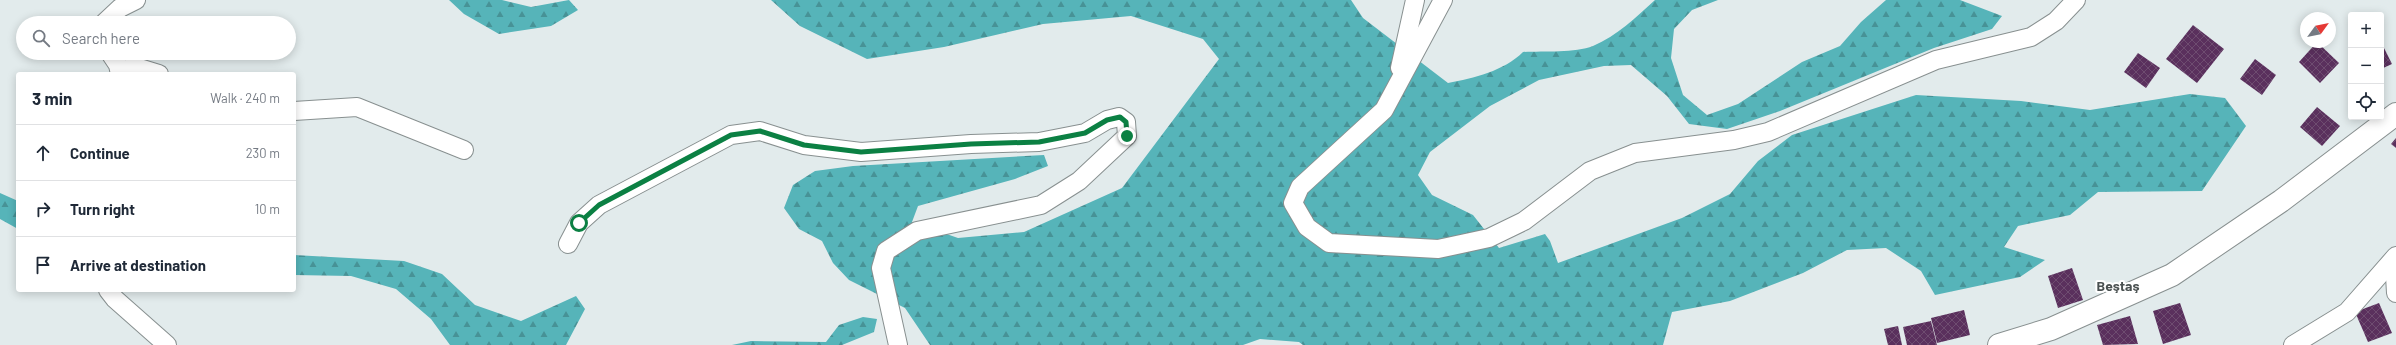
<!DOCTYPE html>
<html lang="en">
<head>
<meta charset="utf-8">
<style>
	:root { --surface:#fff; --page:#f2f2f3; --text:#1f2937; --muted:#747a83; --line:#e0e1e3 }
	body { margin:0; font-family:Barlow,sans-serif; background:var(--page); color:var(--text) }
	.controls { position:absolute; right:12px; top:12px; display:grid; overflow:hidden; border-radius:4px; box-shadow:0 2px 10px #0003 }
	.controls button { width:36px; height:36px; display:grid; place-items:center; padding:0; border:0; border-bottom:1px solid var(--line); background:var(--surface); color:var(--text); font:20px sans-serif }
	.compass { position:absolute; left:2300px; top:12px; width:36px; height:36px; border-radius:50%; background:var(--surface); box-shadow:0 2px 10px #0003; rotate:57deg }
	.stop { position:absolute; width:12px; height:12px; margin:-9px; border:3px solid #0b8043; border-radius:50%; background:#fff }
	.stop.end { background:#0b8043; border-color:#fff; box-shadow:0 1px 4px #0008 }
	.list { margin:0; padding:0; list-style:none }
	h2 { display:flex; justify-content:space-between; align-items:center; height:52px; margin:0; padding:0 16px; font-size:17px }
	h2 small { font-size:13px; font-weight:400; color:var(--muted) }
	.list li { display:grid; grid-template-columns:26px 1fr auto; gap:12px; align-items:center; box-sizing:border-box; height:56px; padding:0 16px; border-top:1px solid var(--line) }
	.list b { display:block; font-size:15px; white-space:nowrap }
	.list em { font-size:13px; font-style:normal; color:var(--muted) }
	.icon { flex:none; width:22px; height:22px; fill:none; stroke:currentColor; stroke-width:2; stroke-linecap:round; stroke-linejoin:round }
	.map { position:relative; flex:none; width:2396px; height:345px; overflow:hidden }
	.search { position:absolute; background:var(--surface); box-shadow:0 2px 10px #0003; left:16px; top:16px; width:280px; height:44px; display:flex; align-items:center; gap:10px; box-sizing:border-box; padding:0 14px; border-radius:22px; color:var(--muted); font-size:15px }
	.panel { position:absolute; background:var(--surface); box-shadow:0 2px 10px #0003; left:16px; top:72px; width:280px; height:220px; border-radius:4px }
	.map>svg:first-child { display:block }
	.forest { fill:url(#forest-firs) }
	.building { fill:url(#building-cross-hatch) }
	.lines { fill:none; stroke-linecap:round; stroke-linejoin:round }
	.minor-casing { stroke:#889090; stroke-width:20 }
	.tertiary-casing { stroke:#889090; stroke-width:24 }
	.minor { stroke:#fff; stroke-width:18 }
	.tertiary { stroke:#fff; stroke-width:22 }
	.route { stroke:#0b8043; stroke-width:5 }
	.labels { text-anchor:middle; stroke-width:4; stroke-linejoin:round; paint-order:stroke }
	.quarter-label { font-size:14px; font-weight:bold; fill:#495050; stroke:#fff }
</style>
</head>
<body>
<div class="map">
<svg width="2396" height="345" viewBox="0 0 2396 345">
	<defs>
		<pattern id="forest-firs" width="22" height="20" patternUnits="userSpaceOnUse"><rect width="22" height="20" fill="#56b4b9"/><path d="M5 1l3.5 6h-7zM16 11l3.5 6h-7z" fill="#479296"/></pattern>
		<pattern id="building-cross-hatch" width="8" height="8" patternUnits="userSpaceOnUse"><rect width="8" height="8" fill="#5a305d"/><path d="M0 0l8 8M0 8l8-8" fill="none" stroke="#6e4c70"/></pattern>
	</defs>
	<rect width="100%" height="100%" fill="#e2ebec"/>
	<g class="forest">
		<path d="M449 0H502L531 7 569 0 578 10 551 26 499 34 464 14Z"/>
		<path d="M771 0H1351L1363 18 1448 83C1474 78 1504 71 1523 52 1543 51 1575 53 1593 46 1617 36 1636 17 1655 0H1718L1692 10 1674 29 1671 58 1683 95 1707 115 1738 104 1802 62 1840 46 1861 22 1886 0H1960L2002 16 1992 29 1934 48 1780 111 1727 129 1689 124 1667 96 1631 65 1604 66 1539 80 1490 106 1430 152 1418 175 1432 195 1473 215 1499 248 1545 234 1550 241 1558 263 1682 218 1730 194 1758 161 1792 135 1916 95 2021 101 2090 110 2190 94 2225 98 2246 126 2202 191 2098 192 2070 215 2018 226 2004 247 2045 260 2020 277 1935 295 1921 271 1886 248 1847 250 1803 273 1730 301 1672 312 1663 345H1303L1299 342 1260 339 1243 345H930L905 308 849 280 833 263 822 241 799 229 784 208 793 185 815 171 853 166 1044 155 1048 166 1015 179 918 206 912 222 958 238 1024 232 1122 188 1219 59 1203 39 1131 16 1043 24 944 47 867 59 800 26Z"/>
		<path d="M0 193 18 201V229L0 219Z"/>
		<path d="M294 255 404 261 442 274 475 305 521 321 576 296 585 309 566 345H450L431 319 396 289 351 276 294 275Z"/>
		<path d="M863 317 877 319 874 332 842 345H732L751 341 826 342 839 325Z"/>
	</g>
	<g class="building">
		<path d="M2193 25 2224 49 2197 83 2166 59Z"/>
		<path d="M2317 42 2339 63 2320 83 2299 62Z"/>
		<path d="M2381 42 2392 64 2381 69Z"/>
		<path d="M2138 53 2160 68 2146 88 2124 72Z"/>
		<path d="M2255 59 2276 75 2262 95 2240 79Z"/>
		<path d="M2317 107 2340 126 2322 146 2300 127Z"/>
		<path d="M2396 138V148L2391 144Z"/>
		<path d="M2072 268 2083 300 2058 308 2048 276Z"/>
		<path d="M2180 303 2191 335 2163 344 2153 311Z"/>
		<path d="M2379 303 2392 333 2368 342 2355 312Z"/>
		<path d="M1964 310 1970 335 1937 343 1931 318Z"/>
		<path d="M2130 316 2138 344 2103 345 2097 325Z"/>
		<path d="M1931 321 1937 345H1907L1903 327Z"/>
		<path d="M1898 326 1902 345H1888L1884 329Z"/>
	</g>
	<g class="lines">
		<defs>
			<g id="minor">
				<path d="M1443 0 1384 110 1300 187 1293 203 1307 227 1329 243 1438 249 1489 238 1524 221 1590 171 1635 153 1734 140 1768 132 1936 60 2031 37 2056 21 2076 0"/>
				<path d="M104 23 120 8 136 0"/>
				<path d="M110 53 118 65 120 74"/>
				<path d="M1400 68 1415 0"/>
				<path d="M122 74 133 66 159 74"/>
				<path d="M294 111 357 107 464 150"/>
				<path d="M568 244 579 223 599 205 731 135 760 131 804 145 861 152 971 144 1039 142 1085 133 1107 120 1119 117 1126 122 1127 136 1079 181 1041 205 917 231 886 251 881 268 898 345"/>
				<path d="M2394 259 2396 293"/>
				<path d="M108 290 115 299 167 345"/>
				<path d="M2293 345 2347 312 2396 256"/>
			</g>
			<path id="tertiary" d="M1999 345 2051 329 2172 275 2281 201 2396 114"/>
		</defs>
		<use href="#minor" class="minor-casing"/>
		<use href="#tertiary" class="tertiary-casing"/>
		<use href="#minor" class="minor"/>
		<use href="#tertiary" class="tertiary"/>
	</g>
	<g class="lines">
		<path class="route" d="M579 223 599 205 731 135 760 131 804 145 861 152 971 144 1039 142 1085 133 1107 120 1120 117 1126 122 1127 136"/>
	</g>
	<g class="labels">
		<g class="quarter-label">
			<text x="2118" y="291">Beştaş</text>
		</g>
	</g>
</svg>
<div class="controls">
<button>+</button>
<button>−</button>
<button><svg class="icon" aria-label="locate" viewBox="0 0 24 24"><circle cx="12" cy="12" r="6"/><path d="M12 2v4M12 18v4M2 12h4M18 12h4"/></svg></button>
</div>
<svg class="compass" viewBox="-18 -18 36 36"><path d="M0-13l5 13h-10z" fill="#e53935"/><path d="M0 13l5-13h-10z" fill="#747a83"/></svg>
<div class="stop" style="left:579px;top:223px"></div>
<div class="stop end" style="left:1127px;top:136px"></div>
<div class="search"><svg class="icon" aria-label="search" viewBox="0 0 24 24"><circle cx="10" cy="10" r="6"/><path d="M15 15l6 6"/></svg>Search here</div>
<section class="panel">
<h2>3 min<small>Walk · 240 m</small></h2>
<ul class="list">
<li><svg class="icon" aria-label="ahead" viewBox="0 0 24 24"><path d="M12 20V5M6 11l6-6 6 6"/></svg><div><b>Continue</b></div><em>230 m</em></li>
<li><svg class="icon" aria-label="right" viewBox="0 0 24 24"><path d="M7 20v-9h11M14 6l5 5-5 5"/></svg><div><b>Turn right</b></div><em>10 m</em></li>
<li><svg class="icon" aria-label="arrive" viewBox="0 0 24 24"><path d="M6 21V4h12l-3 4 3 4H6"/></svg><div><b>Arrive at destination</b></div></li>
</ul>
</section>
</div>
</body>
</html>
